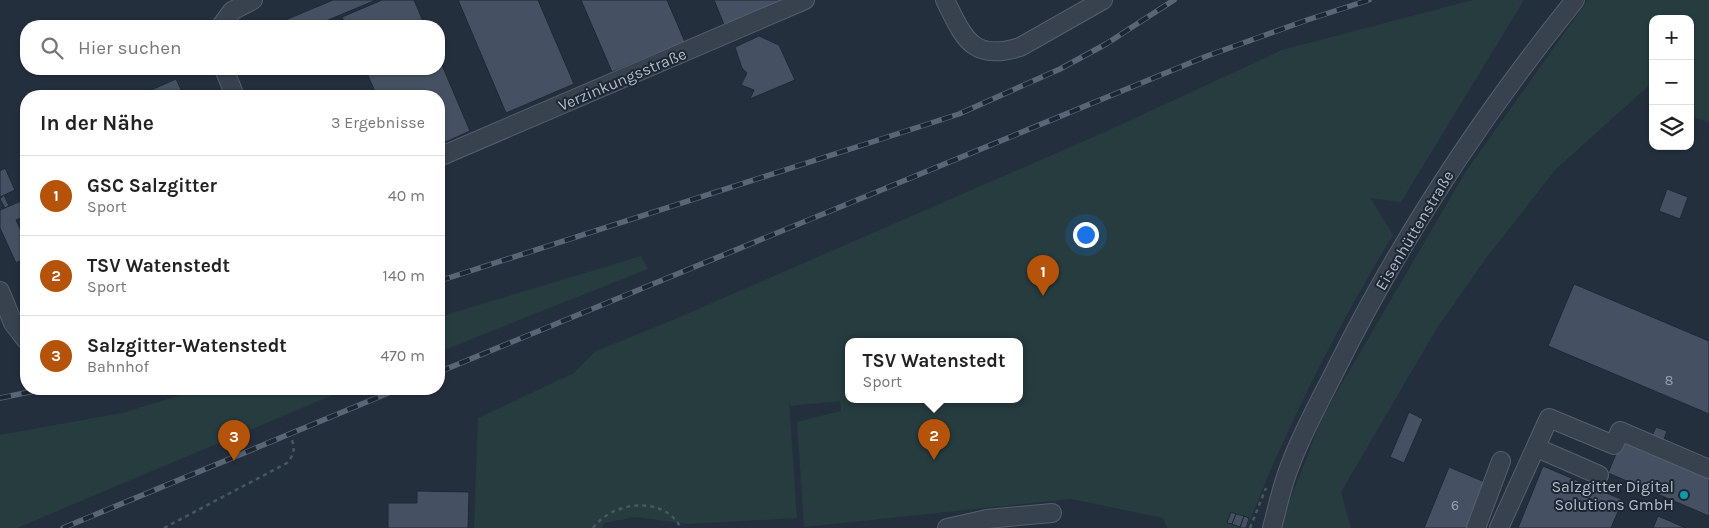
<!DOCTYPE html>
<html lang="de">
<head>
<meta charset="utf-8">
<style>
	:root { --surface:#fff; --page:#f2f2f2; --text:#222; --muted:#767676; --line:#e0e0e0; --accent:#b45309 }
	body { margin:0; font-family:Karla,sans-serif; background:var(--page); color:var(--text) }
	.controls { position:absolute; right:15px; top:15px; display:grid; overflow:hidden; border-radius:10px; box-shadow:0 1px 4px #0004 }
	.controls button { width:45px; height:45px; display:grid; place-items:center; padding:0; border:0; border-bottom:1px solid var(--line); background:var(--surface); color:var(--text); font:25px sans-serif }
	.you { position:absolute; left:1085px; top:234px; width:18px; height:18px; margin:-12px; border:4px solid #fff; border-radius:50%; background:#1a73e8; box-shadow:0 0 0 8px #1a73e833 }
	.badge { display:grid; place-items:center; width:32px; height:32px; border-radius:50%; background:var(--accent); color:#fff; font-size:16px; font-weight:700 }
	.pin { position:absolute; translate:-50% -41px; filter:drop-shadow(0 1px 2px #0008) }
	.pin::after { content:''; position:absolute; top:26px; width:18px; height:15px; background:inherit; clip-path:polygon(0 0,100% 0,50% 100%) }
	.popup { position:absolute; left:845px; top:338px; width:178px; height:65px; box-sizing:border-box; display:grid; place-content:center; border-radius:10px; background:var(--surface); filter:drop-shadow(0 1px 4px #0005); font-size:16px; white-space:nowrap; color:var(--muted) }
	.popup b { font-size:19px; color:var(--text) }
	.popup::after { content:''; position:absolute; left:50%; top:100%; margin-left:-10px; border:10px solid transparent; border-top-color:var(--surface) }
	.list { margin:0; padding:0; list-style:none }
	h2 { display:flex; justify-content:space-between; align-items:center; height:65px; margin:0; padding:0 20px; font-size:21px }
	h2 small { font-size:16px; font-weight:400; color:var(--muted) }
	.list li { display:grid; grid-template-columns:32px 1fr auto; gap:15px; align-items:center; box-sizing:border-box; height:80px; padding:0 20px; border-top:1px solid var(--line) }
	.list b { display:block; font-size:19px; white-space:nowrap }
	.list p { margin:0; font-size:16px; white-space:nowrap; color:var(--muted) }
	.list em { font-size:16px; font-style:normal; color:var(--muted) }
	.icon { flex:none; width:28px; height:28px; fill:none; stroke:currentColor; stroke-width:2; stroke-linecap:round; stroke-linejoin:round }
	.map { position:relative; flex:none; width:1709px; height:528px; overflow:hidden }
	.search { position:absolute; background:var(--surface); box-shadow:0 1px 4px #0004; left:20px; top:20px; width:425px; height:55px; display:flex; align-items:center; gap:12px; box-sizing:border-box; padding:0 18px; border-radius:20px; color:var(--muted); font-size:19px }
	.panel { position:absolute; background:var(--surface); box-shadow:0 1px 4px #0004; left:20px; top:90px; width:425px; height:305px; border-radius:20px }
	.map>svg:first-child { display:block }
	.green { fill:#263c3f; fill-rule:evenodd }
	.building { fill:#455162; stroke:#1f2835 }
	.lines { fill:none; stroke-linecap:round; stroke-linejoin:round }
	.minor-casing { stroke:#565f6c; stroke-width:20 }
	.path { stroke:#44595c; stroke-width:2.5; stroke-dasharray:4 4; stroke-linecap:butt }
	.minor { stroke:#38414e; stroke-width:18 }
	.rail-casing { stroke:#5a6575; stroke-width:5.5 }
	.rail { stroke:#1d2633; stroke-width:4; stroke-dasharray:11; stroke-linecap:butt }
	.culture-dot { fill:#0f9aa8; stroke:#1d2633; stroke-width:2 }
	.labels { text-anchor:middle; stroke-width:4; stroke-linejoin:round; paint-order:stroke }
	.number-label { font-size:14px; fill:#98a1af }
	.street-label { font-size:16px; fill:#b4bcc9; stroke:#1d2633 }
	.poi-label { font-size:16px; fill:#b4bcc9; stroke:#1d2633; text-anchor:end }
</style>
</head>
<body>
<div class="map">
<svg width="1709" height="528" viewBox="0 0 1709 528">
	<rect width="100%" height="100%" fill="#242f3e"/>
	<g class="green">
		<path d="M1473 0H1524L1401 202 1370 198 1393 235C1336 329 1287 425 1247 528H1167L1163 518 1071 499 804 527 797 422 841 411 840 401 790 406 789 400 797 518 688 524 635 517 604 523 602 528H474L478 418 574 373 596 351 673 320 1107 131 1282 50ZM849 341H1019V399H849Z"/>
		<path d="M1588 0H1709V123L1690 115V19H1653V82L1556 169 1487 257 1437 328 1341 492 1351 528H1279L1323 416 1466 171Z"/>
		<path d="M641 256 648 269 439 352V317Z"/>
		<path d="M201 389H347L17 528H0V435L122 413Z"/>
	</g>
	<g class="building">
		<path d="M333 0H376L314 26H271Z"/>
		<path d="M382 0H414L425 26H346L342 17Z"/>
		<path d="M458 0H538L574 84 506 113Z"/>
		<path d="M581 0H667L685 42 612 72Z"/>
		<path d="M714 0H787L725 27Z"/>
		<path d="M759 36 779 45 795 80 750 99 754 90 741 85 747 73 742 68 735 47Z"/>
		<path d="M439 58 470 131 439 145V96H377L365 69H439Z"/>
		<path d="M176 79 184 96H152L149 91Z"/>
		<path d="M5 168 15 190 0 197V171Z"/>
		<path d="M1667 189 1688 197 1680 219 1659 211Z"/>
		<path d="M4 195 9 206 5 208 0 199Z"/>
		<path d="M26 199V216L16 220 24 237 26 236V258L16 263 0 228V210Z"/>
		<path d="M1574 284 1709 341V414L1548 346Z"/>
		<path d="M1409 412 1423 419 1404 463 1390 457Z"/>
		<path d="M1656 427 1667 431 1663 442 1651 438Z"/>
		<path d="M1623 437 1709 474V516L1608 473Z"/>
		<path d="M1543 466 1623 500 1611 528H1518Z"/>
		<path d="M1449 467 1487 483 1468 528H1424Z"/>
		<path d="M417 491 469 492 468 528H388V503H417Z"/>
		<path d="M1231 512 1236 514 1232 524 1227 523Z"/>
		<path d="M1236 514 1244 516 1240 527 1232 524Z"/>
		<path d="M1244 516 1249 518 1246 528H1240Z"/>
		<path d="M1658 516 1686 528H1653Z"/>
	</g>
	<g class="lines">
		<defs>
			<g id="minor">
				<path d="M945 0C964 38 972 62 1020 47L1103 0"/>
				<path d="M221 26 232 11 253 0"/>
				<path d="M224 69 235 96"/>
				<path d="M439 157 805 0"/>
				<path d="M0 291 13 323 26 340"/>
				<path d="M1537 448 1599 475"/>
				<path d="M947 528 987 519 1052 513"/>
				<path d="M1272 528C1278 506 1282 484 1291 463 1303 431 1320 401 1335 371 1401 238 1482 115 1575 0"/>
				<path d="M1476 528 1501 461"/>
				<path d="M1499 528 1549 418 1614 445 1620 431 1709 469"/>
			</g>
		</defs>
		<use href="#minor" class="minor-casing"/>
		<g class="path">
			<path d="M164 528 287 463C294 455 295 449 292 440"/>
			<path d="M593 528C613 501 664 495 681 528"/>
			<path d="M1250 528 1266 488"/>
		</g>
		<use href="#minor" class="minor"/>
		<defs>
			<g id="rail">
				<path d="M439 281 959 114 1060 69 1106 44 1174 0"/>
				<path d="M439 372 1207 56 1307 20 1369 0"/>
				<path d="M0 398 44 389"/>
				<path d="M63 528 398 389"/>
			</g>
		</defs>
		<use href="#rail" class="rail-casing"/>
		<use href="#rail" class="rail"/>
	</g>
	<circle class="culture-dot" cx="1684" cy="495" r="5"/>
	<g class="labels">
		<g class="number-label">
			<text x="1669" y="385">8</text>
			<text x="1455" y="510">6</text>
		</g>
		<g class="street-label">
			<text transform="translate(622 79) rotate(-23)" y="6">Verzinkungsstraße</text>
			<text transform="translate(1414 230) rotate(-59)" y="6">Eisenhüttenstraße</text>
		</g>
		<g class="poi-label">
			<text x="1674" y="492">Salzgitter Digital<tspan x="1674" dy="18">Solutions GmbH</tspan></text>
		</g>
	</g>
</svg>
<div class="controls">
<button>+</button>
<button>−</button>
<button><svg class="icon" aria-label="layers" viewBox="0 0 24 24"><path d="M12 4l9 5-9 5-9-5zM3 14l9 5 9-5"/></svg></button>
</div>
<div class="you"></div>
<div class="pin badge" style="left:1043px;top:296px">1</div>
<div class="pin badge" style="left:934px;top:460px">2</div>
<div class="popup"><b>TSV Watenstedt</b>Sport</div>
<div class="pin badge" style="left:234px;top:461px">3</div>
<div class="search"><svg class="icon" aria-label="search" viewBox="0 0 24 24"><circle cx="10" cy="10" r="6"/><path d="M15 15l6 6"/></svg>Hier suchen</div>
<section class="panel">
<h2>In der Nähe<small>3 Ergebnisse</small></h2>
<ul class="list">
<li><span class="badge">1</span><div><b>GSC Salzgitter</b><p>Sport</p></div><em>40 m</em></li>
<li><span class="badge">2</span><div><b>TSV Watenstedt</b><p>Sport</p></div><em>140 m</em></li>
<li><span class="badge">3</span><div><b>Salzgitter-Watenstedt</b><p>Bahnhof</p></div><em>470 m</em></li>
</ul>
</section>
</div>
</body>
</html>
